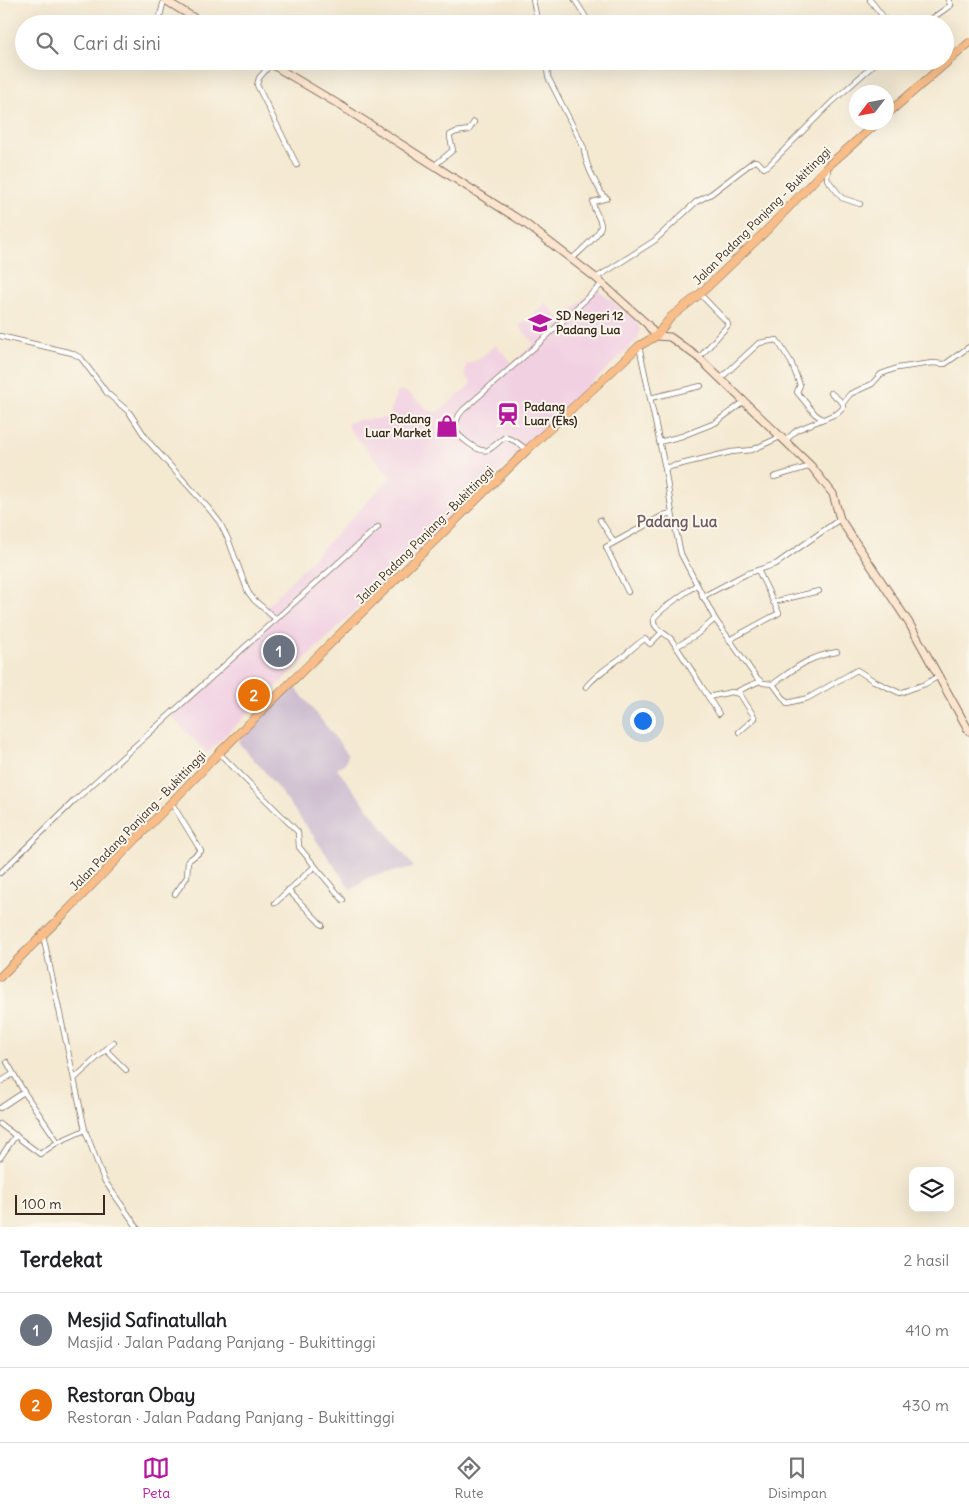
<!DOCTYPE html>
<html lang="id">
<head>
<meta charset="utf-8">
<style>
	:root { --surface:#fff; --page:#f2f2f2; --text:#202124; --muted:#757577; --line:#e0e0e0; --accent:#b5179e }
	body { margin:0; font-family:Delius,sans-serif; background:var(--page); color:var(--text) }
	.controls { position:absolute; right:15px; bottom:15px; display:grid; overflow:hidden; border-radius:10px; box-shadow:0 5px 20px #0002 }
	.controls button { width:45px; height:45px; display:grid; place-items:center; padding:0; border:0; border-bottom:1px solid var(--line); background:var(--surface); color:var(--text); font:25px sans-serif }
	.compass { position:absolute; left:849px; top:85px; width:45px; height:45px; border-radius:50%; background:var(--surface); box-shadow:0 5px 20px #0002; rotate:238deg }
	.scale { position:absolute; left:15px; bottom:12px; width:90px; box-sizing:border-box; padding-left:5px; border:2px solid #3b2a1e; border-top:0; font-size:14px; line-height:18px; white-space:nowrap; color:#3b2a1e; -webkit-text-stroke:4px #fbf7ec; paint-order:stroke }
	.you { position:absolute; left:642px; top:720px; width:18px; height:18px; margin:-12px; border:4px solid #fff; border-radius:50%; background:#1a73e8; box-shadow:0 0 0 8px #1a73e833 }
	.badge { display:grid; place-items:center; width:32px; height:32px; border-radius:50%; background:var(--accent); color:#fff; font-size:16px; font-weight:700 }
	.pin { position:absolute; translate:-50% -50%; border:2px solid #fff; box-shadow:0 1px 5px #0006 }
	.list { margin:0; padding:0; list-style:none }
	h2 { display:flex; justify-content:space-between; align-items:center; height:65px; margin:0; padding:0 20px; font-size:21px }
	h2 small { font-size:16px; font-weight:400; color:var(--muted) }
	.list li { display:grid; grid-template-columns:32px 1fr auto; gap:15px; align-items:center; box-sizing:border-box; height:75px; padding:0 20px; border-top:1px solid var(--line) }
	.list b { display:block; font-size:19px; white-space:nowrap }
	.list p { margin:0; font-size:16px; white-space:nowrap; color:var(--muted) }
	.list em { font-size:16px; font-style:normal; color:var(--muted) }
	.icon { flex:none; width:28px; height:28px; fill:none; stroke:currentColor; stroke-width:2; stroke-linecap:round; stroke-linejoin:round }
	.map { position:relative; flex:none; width:969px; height:1227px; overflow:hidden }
	.search { position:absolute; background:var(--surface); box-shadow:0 5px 20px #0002; left:15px; right:15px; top:15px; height:55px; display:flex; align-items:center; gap:12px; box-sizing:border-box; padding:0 18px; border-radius:28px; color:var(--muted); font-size:19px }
	.sheet { height:215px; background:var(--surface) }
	nav { display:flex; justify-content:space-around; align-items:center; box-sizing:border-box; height:70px; border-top:1px solid var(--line); background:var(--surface); font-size:14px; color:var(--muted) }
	nav a { display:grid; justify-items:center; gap:2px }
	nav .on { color:var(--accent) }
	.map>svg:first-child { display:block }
	.built { fill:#f1d0e2 }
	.industrial { fill:#cebed0 }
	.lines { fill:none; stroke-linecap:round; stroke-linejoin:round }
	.minor-casing { stroke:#7c6d5d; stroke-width:6 }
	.secondary-casing { stroke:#7c6d5d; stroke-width:9 }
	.trunk-casing { stroke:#7c6d5d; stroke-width:9 }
	.minor { stroke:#fff; stroke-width:4.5 }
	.secondary { stroke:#fce5cf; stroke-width:7 }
	.trunk { stroke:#f8bd88; stroke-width:8 }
	.labels { text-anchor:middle; stroke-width:4; stroke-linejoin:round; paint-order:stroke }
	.street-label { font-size:12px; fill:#3b2a1e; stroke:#fbf7ec }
	.poi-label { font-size:12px; font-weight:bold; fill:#3b2a1e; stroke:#fbf7ec; text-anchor:start }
	.quarter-label { font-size:15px; font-weight:bold; fill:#715b65; stroke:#fbf7ec }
</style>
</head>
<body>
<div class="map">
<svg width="969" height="1227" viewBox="0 0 969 1227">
	<rect width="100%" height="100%" fill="#fbf7ec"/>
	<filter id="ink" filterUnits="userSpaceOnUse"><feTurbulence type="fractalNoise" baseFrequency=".02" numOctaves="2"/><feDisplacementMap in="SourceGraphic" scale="10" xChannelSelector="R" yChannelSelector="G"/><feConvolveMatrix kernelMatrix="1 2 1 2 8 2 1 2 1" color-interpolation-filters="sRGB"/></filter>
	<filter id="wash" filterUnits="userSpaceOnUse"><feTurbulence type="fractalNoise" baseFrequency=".0096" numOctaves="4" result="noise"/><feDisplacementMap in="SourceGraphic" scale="20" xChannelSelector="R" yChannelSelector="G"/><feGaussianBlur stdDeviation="1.12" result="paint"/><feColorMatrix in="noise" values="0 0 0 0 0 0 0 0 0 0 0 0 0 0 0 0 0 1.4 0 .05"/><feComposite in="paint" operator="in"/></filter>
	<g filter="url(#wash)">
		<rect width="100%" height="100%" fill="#f4e9d1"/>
		<path class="built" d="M599 290 636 321 640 329 638 339 207 753 171 716 272 620 263 610 391 477 349 429 347 423 358 420 385 418 390 415 396 394 401 390 404 391 422 403 427 410 435 412 439 411 469 386 471 382 465 376 466 364 478 360 496 345 512 363 534 344 519 326 546 303 561 320 593 291Z"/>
		<path class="industrial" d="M293 684 348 754 346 762 337 769 414 867 369 877 351 890 305 824 265 772 238 742Z"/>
	</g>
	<g filter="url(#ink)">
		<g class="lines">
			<defs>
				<g id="minor">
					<path d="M533 0 538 24"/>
					<path d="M575 0 587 19"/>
					<path d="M870 0 889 24"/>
					<path d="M158 24 164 0"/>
					<path d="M924 24 951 5 948 0"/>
					<path d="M546 61 548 77 584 148C585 165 595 181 603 196L607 198 593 202C593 210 600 217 601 225 601 234 580 251 573 258"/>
					<path d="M926 61 937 70"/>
					<path d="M271 64 259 78 257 85 297 165"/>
					<path d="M435 165 453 150 450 138V135L456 132 469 130 474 122"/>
					<path d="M828 167 827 179 842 198 860 204"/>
					<path d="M596 278 654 241 696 202 711 194 754 161 758 162 764 168 769 165 831 103 878 61"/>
					<path d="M0 336 72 353 81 358 107 393 129 412 148 441 210 510 220 523 228 539 248 592 254 600 276 619"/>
					<path d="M639 346 665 468 672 513 681 554 715 619 756 677 763 683 773 684 787 703 808 698 857 670 874 681 900 693 925 684 939 676"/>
					<path d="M699 358 728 325 727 322 700 294"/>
					<path d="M721 378 759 343 777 340 791 362 800 385 797 392 815 414 822 419"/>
					<path d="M831 393 843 403"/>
					<path d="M650 398 701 386"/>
					<path d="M785 441 797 430 838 413 843 408V403L850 394 872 384 881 374 897 368 932 363 945 364 969 347"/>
					<path d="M659 442 682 436 715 423 745 401"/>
					<path d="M527 450 515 441 505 437C499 441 494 447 488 450 478 454 459 436 453 429L459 415 463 410 536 346 602 284"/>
					<path d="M665 468 731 452 752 450 780 437"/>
					<path d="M774 477 811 466"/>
					<path d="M600 520 614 542"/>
					<path d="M696 585C688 591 655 613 654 619 652 629 666 633 671 639 688 663 703 689 719 714"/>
					<path d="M628 592 606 547 664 515 672 513"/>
					<path d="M702 597 746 574 776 564 840 519"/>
					<path d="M773 602 819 591"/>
					<path d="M729 640 779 613 758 570"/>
					<path d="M676 647 696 635 715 619"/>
					<path d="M773 684C795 668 810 656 837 652"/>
					<path d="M586 687C597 673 612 665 626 654 632 649 638 643 645 639L650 644 662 632"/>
					<path d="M708 697 732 692 739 694"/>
					<path d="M739 732 755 718 738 691 760 681"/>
					<path d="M219 753 298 832 299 847 343 900"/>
					<path d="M171 802 201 851 188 861 187 877 175 894"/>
					<path d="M0 873 74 801 378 527"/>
					<path d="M288 890 322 925"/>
					<path d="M275 903 315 866"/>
					<path d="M43 935 85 1130 104 1180 137 1227"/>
					<path d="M106 1050 126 1070"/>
					<path d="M7 1062 24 1092 58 1142"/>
					<path d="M74 1079 114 1042"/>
					<path d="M0 1082 13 1074"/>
					<path d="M0 1108 24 1092"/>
					<path d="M0 1124 40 1154 58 1142 85 1130"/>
					<path d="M0 1158 16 1135"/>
				</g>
				<g id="secondary">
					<path d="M165 0 204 24"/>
					<path d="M266 61 338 104 526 224 596 278 647 324 656 336 670 337 699 358 811 466 833 494 840 519 909 623 969 731"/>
				</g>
				<g id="trunk">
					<path d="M886 115 969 43"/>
					<path d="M0 977 66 912 219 753 527 450 639 346 656 336 671 317 700 294 766 231 828 166 878 122"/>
				</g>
			</defs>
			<use href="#minor" class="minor-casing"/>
			<use href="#secondary" class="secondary-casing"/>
			<use href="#trunk" class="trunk-casing"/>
			<use href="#minor" class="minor"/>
			<use href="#secondary" class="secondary"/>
			<use href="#trunk" class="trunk"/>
		</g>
	</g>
	<defs>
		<symbol id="school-bare" viewBox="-9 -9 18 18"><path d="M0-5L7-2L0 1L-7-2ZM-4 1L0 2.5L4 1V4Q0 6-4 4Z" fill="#b5179e" stroke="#fbf7ec" stroke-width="2.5" paint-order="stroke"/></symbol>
		<symbol id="station-bare" viewBox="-9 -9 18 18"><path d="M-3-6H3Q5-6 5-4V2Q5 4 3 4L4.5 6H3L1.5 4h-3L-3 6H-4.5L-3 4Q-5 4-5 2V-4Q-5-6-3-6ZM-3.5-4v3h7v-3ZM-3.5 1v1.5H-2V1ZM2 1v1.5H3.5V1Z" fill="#b5179e" stroke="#fbf7ec" stroke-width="2.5" paint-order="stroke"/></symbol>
		<symbol id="shop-bare" viewBox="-9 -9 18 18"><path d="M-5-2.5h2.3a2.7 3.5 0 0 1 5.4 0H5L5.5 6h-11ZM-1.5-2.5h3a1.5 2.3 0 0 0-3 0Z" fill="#b5179e" stroke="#fbf7ec" stroke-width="2.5" paint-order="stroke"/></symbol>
	</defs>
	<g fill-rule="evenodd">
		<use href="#school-bare" x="524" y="307" width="32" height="32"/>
		<use href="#station-bare" x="492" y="398" width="32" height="32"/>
		<use href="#shop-bare" x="431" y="410" width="32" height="32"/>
	</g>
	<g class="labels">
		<g class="street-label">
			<text transform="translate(762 216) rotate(-45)" y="4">Jalan Padang Panjang - Bukittinggi</text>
			<text transform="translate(425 535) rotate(-45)" y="4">Jalan Padang Panjang - Bukittinggi</text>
			<text transform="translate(138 821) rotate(-46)" y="4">Jalan Padang Panjang - Bukittinggi</text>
		</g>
		<g class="poi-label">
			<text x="556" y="320">SD Negeri 12<tspan x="556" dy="14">Padang Lua</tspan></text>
			<text x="524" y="411">Padang<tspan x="524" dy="14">Luar (Eks)</tspan></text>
			<text x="431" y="423" text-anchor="end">Padang<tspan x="431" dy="14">Luar Market</tspan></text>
		</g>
		<g class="quarter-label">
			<text x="677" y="527">Padang Lua</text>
		</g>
	</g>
</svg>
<div class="controls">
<button><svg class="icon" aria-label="layers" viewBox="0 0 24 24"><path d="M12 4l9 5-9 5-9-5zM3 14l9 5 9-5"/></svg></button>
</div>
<svg class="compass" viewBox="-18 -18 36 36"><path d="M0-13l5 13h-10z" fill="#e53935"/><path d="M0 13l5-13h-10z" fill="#757577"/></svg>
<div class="scale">100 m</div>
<div class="you"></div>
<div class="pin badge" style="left:279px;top:651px;background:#6b7280">1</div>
<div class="pin badge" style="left:254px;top:695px;background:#e8710a">2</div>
<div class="search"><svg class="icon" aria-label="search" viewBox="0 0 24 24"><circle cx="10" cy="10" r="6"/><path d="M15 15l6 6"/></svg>Cari di sini</div>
</div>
<section class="sheet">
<h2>Terdekat<small>2 hasil</small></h2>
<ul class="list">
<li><span class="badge" style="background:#6b7280">1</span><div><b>Mesjid Safinatullah</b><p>Masjid · Jalan Padang Panjang - Bukittinggi</p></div><em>410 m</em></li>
<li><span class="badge" style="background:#e8710a">2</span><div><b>Restoran Obay</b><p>Restoran · Jalan Padang Panjang - Bukittinggi</p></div><em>430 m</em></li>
</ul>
</section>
<nav>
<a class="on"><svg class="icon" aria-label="map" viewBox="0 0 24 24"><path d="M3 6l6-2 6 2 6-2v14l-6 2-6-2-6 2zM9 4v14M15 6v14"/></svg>Peta</a>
<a><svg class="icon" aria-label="directions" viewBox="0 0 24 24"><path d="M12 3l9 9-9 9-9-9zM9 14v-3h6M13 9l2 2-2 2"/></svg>Rute</a>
<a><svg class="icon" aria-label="saved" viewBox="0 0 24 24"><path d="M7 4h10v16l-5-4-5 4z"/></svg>Disimpan</a>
</nav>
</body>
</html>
